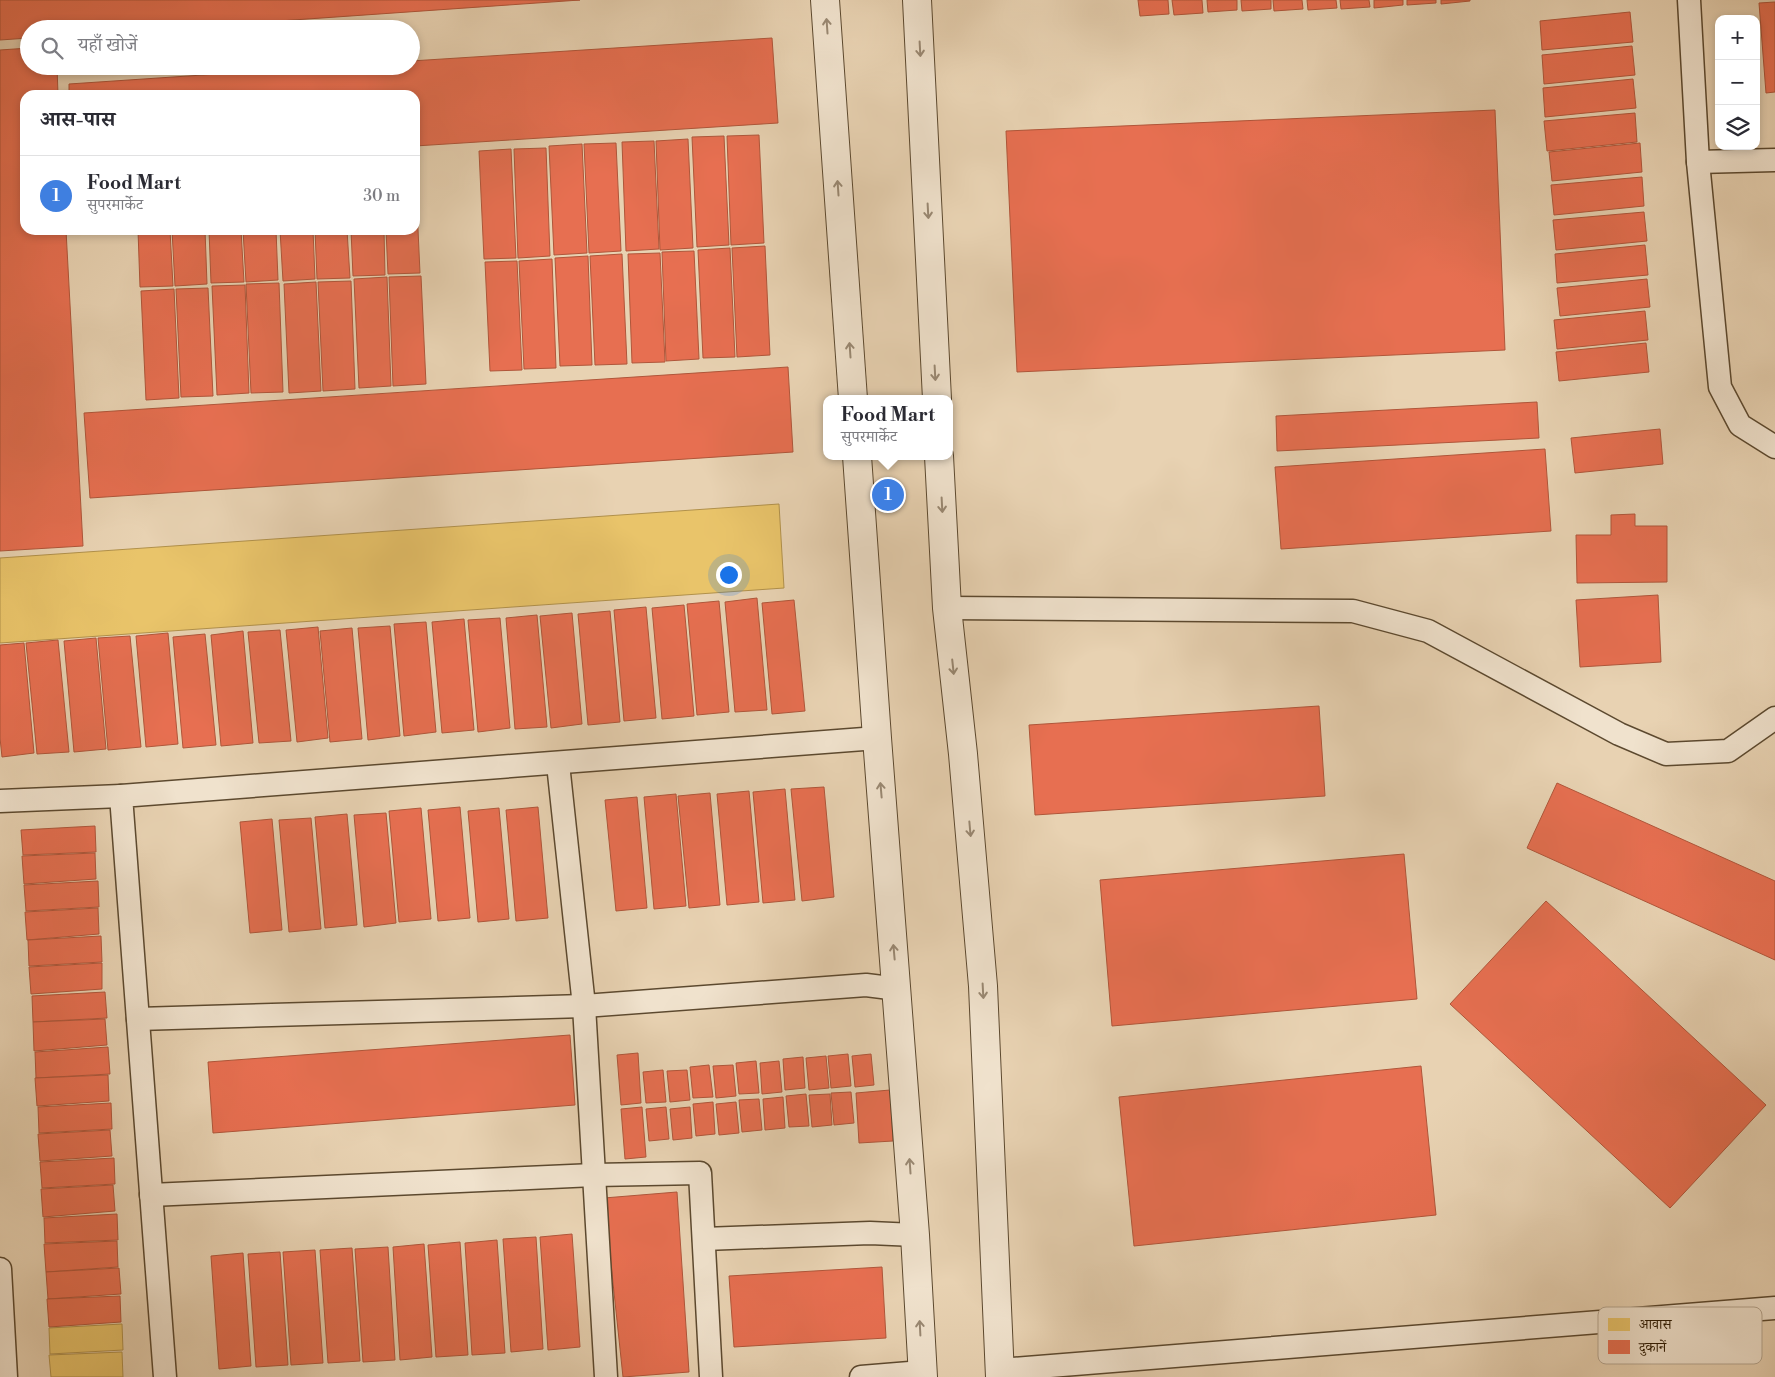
<!DOCTYPE html>
<html lang="hi">
<head>
<meta charset="utf-8">
<style>
	:root { --surface:#fff; --page:#f7f7f7; --text:#2b2b33; --muted:#7c7c81; --line:#e1e1e2; --accent:#8f2418 }
	body { margin:0; font-family:"Libre Bodoni","Noto Serif Devanagari",serif; background:var(--page); color:var(--text) }
	.controls { position:absolute; right:15px; top:15px; display:grid; overflow:hidden; border-radius:10px; box-shadow:0 2px 8px #0003 }
	.controls button { width:45px; height:45px; display:grid; place-items:center; padding:0; border:0; border-bottom:1px solid var(--line); background:var(--surface); color:var(--text); font:25px sans-serif }
	.you { position:absolute; left:728px; top:574px; width:18px; height:18px; margin:-12px; border:4px solid #fff; border-radius:50%; background:#1a73e8; box-shadow:0 0 0 8px #1a73e833 }
	.badge { display:grid; place-items:center; width:32px; height:32px; border-radius:50%; background:var(--accent); color:#fff; font-size:16px; font-weight:700 }
	.pin { position:absolute; translate:-50% -50%; border:2px solid #fff; box-shadow:0 1px 5px #0006 }
	.popup { position:absolute; left:823px; top:395px; width:130px; height:65px; box-sizing:border-box; display:grid; place-content:center; border-radius:10px; background:var(--surface); filter:drop-shadow(0 1px 4px #0005); font-size:16px; white-space:nowrap; color:var(--muted) }
	.popup b { font-size:19px; color:var(--text) }
	.popup::after { content:''; position:absolute; left:50%; top:100%; margin-left:-10px; border:10px solid transparent; border-top-color:var(--surface) }
	.list { margin:0; padding:0; list-style:none }
	h2 { display:flex; justify-content:space-between; align-items:center; height:65px; margin:0; padding:0 20px; font-size:21px }
	h2 small { font-size:16px; font-weight:400; color:var(--muted) }
	.list li { display:grid; grid-template-columns:32px 1fr auto; gap:15px; align-items:center; box-sizing:border-box; height:80px; padding:0 20px; border-top:1px solid var(--line) }
	.list b { display:block; font-size:19px; white-space:nowrap }
	.list p { margin:0; font-size:16px; white-space:nowrap; color:var(--muted) }
	.list em { font-size:16px; font-style:normal; color:var(--muted) }
	.icon { flex:none; width:28px; height:28px; fill:none; stroke:currentColor; stroke-width:2; stroke-linecap:round; stroke-linejoin:round }
	.map { position:relative; flex:none; width:1775px; height:1377px; overflow:hidden }
	.search { position:absolute; background:var(--surface); box-shadow:0 2px 8px #0003; left:20px; top:20px; width:400px; height:55px; display:flex; align-items:center; gap:12px; box-sizing:border-box; padding:0 18px; border-radius:28px; color:var(--muted); font-size:19px }
	.panel { position:absolute; background:var(--surface); box-shadow:0 2px 8px #0003; left:20px; top:90px; width:400px; height:145px; border-radius:15px }
	.map>svg:first-child { display:block }
	.homes { fill:#e9c46a; stroke:#b1914b }
	.shops { fill:#e76f51; stroke:#b0563a }
	.lines { fill:none; stroke-linecap:round; stroke-linejoin:round }
	.lane-casing { stroke:#5c492f; stroke-width:25 }
	.street-casing { stroke:#5c492f; stroke-width:30 }
	.lane { stroke:#f0e2cd; stroke-width:22 }
	.street { stroke:#f0e2cd; stroke-width:28 }
	.oneway { stroke:#998872 }
	.key { fill:#f0e2cd; stroke:#b6a690; stroke-width:1 }
	.key-label { font-size:14px; fill:#2e1b03 }
</style>
</head>
<body>
<div class="map">
<svg width="1775" height="1377" viewBox="0 0 1775 1377">
	<rect width="100%" height="100%" fill="#e8d2b2"/>
	<filter id="stains"><feTurbulence type="fractalNoise" baseFrequency=".004" numOctaves="4"/><feColorMatrix values="0 0 0 0 .2 0 0 0 0 .09 0 0 0 0 .02 0 0 0 .5 -.17"/></filter>
	<radialGradient id="worn" r=".72"><stop offset=".6" stop-color="#630" stop-opacity="0"/><stop offset="1" stop-color="#630" stop-opacity=".3"/></radialGradient>
	<g class="homes">
		<path d="M779 504 784 588 0 643V558Z"/>
		<path d="M122 1324 123 1350 50 1354 49 1328Z"/>
		<path d="M122 1352 123 1377H51L49 1355Z"/>
	</g>
	<g class="shops">
		<path d="M0 0H580L164 29H29V38L0 40Z"/>
		<path d="M1138 0H1168L1169 14 1140 16Z"/>
		<path d="M1172 0H1202L1203 13 1174 15Z"/>
		<path d="M1207 0H1237V10L1208 12Z"/>
		<path d="M1241 0H1271V9L1242 11Z"/>
		<path d="M1273 0H1302L1303 9 1274 11Z"/>
		<path d="M1307 0H1336L1337 8 1308 10Z"/>
		<path d="M1340 0H1369L1370 7 1341 9Z"/>
		<path d="M1374 0H1403V5L1374 8Z"/>
		<path d="M1407 0H1436V3L1407 5Z"/>
		<path d="M1441 0H1470V1L1441 4Z"/>
		<path d="M1775 2V92L1766 93 1759 3Z"/>
		<path d="M1630 12 1633 42 1542 50 1540 21Z"/>
		<path d="M772 38 778 123 415 146V95H69V84L337 66H411V61Z"/>
		<path d="M1632 46 1635 75 1544 84 1542 55Z"/>
		<path d="M29 48V66H57L58 95H25V230H66L83 546 0 551V50Z"/>
		<path d="M1633 79 1636 108 1545 117 1543 88Z"/>
		<path d="M1495 110 1505 350 1017 372 1006 131Z"/>
		<path d="M1635 113 1637 142 1547 151 1544 121Z"/>
		<path d="M759 135 764 243 731 245 727 136Z"/>
		<path d="M724 136 729 245 697 247 692 137Z"/>
		<path d="M688 139 693 248 660 250 656 141Z"/>
		<path d="M654 141 659 249 626 251 622 142Z"/>
		<path d="M616 143 621 251 589 253 584 144Z"/>
		<path d="M1640 143 1642 172 1552 181 1549 152Z"/>
		<path d="M582 144 587 253 554 255 549 146Z"/>
		<path d="M546 148 550 256 518 258 514 149Z"/>
		<path d="M511 149 516 258 484 259 479 151Z"/>
		<path d="M415 164 420 273 388 274 386 230H415Z"/>
		<path d="M1642 177 1644 206 1554 215 1551 185Z"/>
		<path d="M1644 212 1647 241 1556 250 1553 220Z"/>
		<path d="M138 230H170L173 286 140 287Z"/>
		<path d="M172 230H205L207 284 175 286Z"/>
		<path d="M209 230H241L244 282 211 283Z"/>
		<path d="M243 230H276L278 280 246 282Z"/>
		<path d="M280 230H313L315 279 283 281Z"/>
		<path d="M315 230H347L350 278 317 279Z"/>
		<path d="M351 230H384L385 275 353 276Z"/>
		<path d="M1645 245 1648 275 1557 283 1555 254Z"/>
		<path d="M765 246 770 355 737 357 732 248Z"/>
		<path d="M730 248 735 357 703 358 698 250Z"/>
		<path d="M694 251 699 359 666 361 662 252Z"/>
		<path d="M660 253 665 362 632 363 628 254Z"/>
		<path d="M622 254 627 364 595 365 590 256Z"/>
		<path d="M588 256 592 365 560 366 555 258Z"/>
		<path d="M552 259 556 368 524 369 519 261Z"/>
		<path d="M517 261 522 370 490 371 485 262Z"/>
		<path d="M421 276 426 384 393 386 389 277Z"/>
		<path d="M387 277 391 386 359 388 354 279Z"/>
		<path d="M1647 279 1650 307 1560 316 1557 288Z"/>
		<path d="M351 281 355 389 323 391 318 282Z"/>
		<path d="M316 282 321 391 289 393 284 284Z"/>
		<path d="M279 283 283 392 251 393 246 284Z"/>
		<path d="M245 285 249 393 217 395 212 286Z"/>
		<path d="M208 288 213 396 181 397 176 289Z"/>
		<path d="M174 289 179 398 146 400 141 291Z"/>
		<path d="M1645 311 1648 340 1557 349 1554 320Z"/>
		<path d="M1646 343 1649 372 1559 381 1556 352Z"/>
		<path d="M788 367 793 452 90 498 84 413Z"/>
		<path d="M1537 402 1539 438 1277 451 1276 416Z"/>
		<path d="M1660 429 1663 464 1575 473 1571 438Z"/>
		<path d="M1545 449 1551 531 1281 549 1275 467Z"/>
		<path d="M1635 514V526H1667V582L1577 583 1576 535H1611V515Z"/>
		<path d="M1658 595 1661 662 1580 667 1576 600Z"/>
		<path d="M757 598 767 710 735 712 725 602Z"/>
		<path d="M794 600 805 711 772 714 762 603Z"/>
		<path d="M719 601 729 712 697 715 687 604Z"/>
		<path d="M684 605 694 716 662 719 652 608Z"/>
		<path d="M646 607 656 718 624 721 614 610Z"/>
		<path d="M610 611 620 722 588 725 578 614Z"/>
		<path d="M572 613 582 724 551 728 540 616Z"/>
		<path d="M537 615 547 727 515 729 506 618Z"/>
		<path d="M500 618 510 728 478 732 468 620Z"/>
		<path d="M464 619 474 730 442 733 432 622Z"/>
		<path d="M426 622 436 732 404 736 394 624Z"/>
		<path d="M390 626 400 736 368 740 358 628Z"/>
		<path d="M318 627 328 738 297 742 286 630Z"/>
		<path d="M352 628 362 739 330 742 320 631Z"/>
		<path d="M280 630 291 741 259 743 248 632Z"/>
		<path d="M243 631 253 743 221 746 211 635Z"/>
		<path d="M168 633 178 744 146 747 136 636Z"/>
		<path d="M205 634 216 745 183 748 173 637Z"/>
		<path d="M130 636 141 747 108 750 98 638Z"/>
		<path d="M96 638 106 749 74 752 64 641Z"/>
		<path d="M58 640 69 752 37 754 26 643Z"/>
		<path d="M24 643 34 753 2 757 0 738V645Z"/>
		<path d="M1319 706 1325 796 1035 815 1029 725Z"/>
		<path d="M1557 783 1775 881V960L1527 848Z"/>
		<path d="M824 787 834 897 802 901 791 789Z"/>
		<path d="M785 789 795 900 763 903 753 792Z"/>
		<path d="M749 791 759 902 727 905 717 794Z"/>
		<path d="M710 793 720 905 689 908 678 796Z"/>
		<path d="M676 794 686 906 654 909 644 797Z"/>
		<path d="M637 797 647 908 616 911 605 800Z"/>
		<path d="M460 807 470 918 438 921 428 810Z"/>
		<path d="M538 807 548 918 516 921 506 810Z"/>
		<path d="M421 808 431 919 399 922 389 811Z"/>
		<path d="M499 808 509 919 478 922 468 811Z"/>
		<path d="M386 813 396 923 364 927 354 815Z"/>
		<path d="M347 814 357 925 325 928 315 817Z"/>
		<path d="M311 818 321 929 289 932 279 820Z"/>
		<path d="M272 819 282 930 250 933 240 822Z"/>
		<path d="M95 826 96 852 23 855 21 830Z"/>
		<path d="M95 853 96 879 24 884 22 856Z"/>
		<path d="M1404 854 1417 999 1112 1026 1100 880Z"/>
		<path d="M98 881 99 907 26 911 24 885Z"/>
		<path d="M1546 901 1766 1105 1670 1208 1450 1004Z"/>
		<path d="M98 908 99 934 27 940 25 912Z"/>
		<path d="M101 936 102 962 29 966 28 940Z"/>
		<path d="M102 963V989L31 994 29 967Z"/>
		<path d="M105 992 107 1018 33 1022 32 996Z"/>
		<path d="M105 1019 107 1045 34 1051 33 1022Z"/>
		<path d="M570 1035 575 1105 213 1133 208 1062Z"/>
		<path d="M108 1047 110 1074 36 1078 35 1052Z"/>
		<path d="M638 1053 641 1103 621 1105 617 1055Z"/>
		<path d="M848 1054 851 1086 831 1088 828 1056Z"/>
		<path d="M871 1054 874 1085 855 1087 852 1056Z"/>
		<path d="M826 1056 829 1088 809 1090 806 1058Z"/>
		<path d="M803 1057 805 1088 785 1090 783 1059Z"/>
		<path d="M756 1061 759 1093 739 1094 736 1063Z"/>
		<path d="M779 1061 782 1092 762 1094 760 1063Z"/>
		<path d="M709 1065 713 1097 693 1098 690 1067Z"/>
		<path d="M733 1065 736 1096 716 1098 713 1066Z"/>
		<path d="M1421 1066 1436 1215 1134 1246 1119 1097Z"/>
		<path d="M663 1070 666 1102 646 1103 643 1072Z"/>
		<path d="M687 1070 690 1100 670 1102 667 1071Z"/>
		<path d="M108 1075 109 1101 37 1106 35 1078Z"/>
		<path d="M890 1090 893 1141 859 1143 856 1093Z"/>
		<path d="M851 1092 854 1123 834 1125 831 1093Z"/>
		<path d="M806 1094 809 1126 789 1127 786 1096Z"/>
		<path d="M830 1094 832 1125 812 1127 809 1095Z"/>
		<path d="M783 1097 785 1128 765 1130 763 1099Z"/>
		<path d="M759 1099 762 1130 742 1132 739 1100Z"/>
		<path d="M713 1102 715 1134 696 1136 693 1104Z"/>
		<path d="M736 1102 739 1133 719 1135 716 1104Z"/>
		<path d="M111 1103 112 1129 39 1133 38 1107Z"/>
		<path d="M642 1107 646 1157 625 1159 621 1109Z"/>
		<path d="M666 1107 669 1139 649 1141 646 1109Z"/>
		<path d="M690 1107 692 1138 673 1140 670 1109Z"/>
		<path d="M110 1130 112 1156 40 1161 38 1134Z"/>
		<path d="M114 1158 115 1184 42 1188 40 1162Z"/>
		<path d="M113 1185 115 1211 43 1217 41 1189Z"/>
		<path d="M677 1192 689 1372 623 1377 604 1198Z"/>
		<path d="M117 1214 118 1240 45 1243 44 1218Z"/>
		<path d="M572 1234 580 1347 548 1350 540 1237Z"/>
		<path d="M536 1237 543 1349 511 1352 503 1239Z"/>
		<path d="M497 1240 505 1353 472 1355 465 1243Z"/>
		<path d="M117 1241 118 1267 46 1272 44 1244Z"/>
		<path d="M460 1242 468 1355 436 1357 428 1245Z"/>
		<path d="M424 1244 432 1357 400 1360 393 1247Z"/>
		<path d="M388 1247 395 1360 363 1362 355 1249Z"/>
		<path d="M352 1248 360 1361 328 1363 320 1250Z"/>
		<path d="M315 1250 323 1363 291 1365 283 1252Z"/>
		<path d="M280 1252 288 1365 256 1367 248 1254Z"/>
		<path d="M243 1253 251 1366 219 1369 211 1256Z"/>
		<path d="M882 1267 886 1338 734 1347 729 1276Z"/>
		<path d="M119 1268 121 1294 48 1299 46 1272Z"/>
		<path d="M120 1296 121 1322 49 1327 47 1299Z"/>
	</g>
	<g class="lines">
		<defs>
			<g id="lane">
				<path d="M1689 0 1698 162 1720 387 1740 425 1775 447"/>
				<path d="M1698 162 1775 160"/>
				<path d="M947 608 1353 611 1428 631 1619 734 1666 754 1728 751 1775 718"/>
				<path d="M558 764 584 1006 606 1377"/>
				<path d="M0 801 121 796"/>
				<path d="M138 1019 584 1006 866 985 898 989"/>
				<path d="M151 1195 594 1175 700 1173 711 1377"/>
				<path d="M704 1239 870 1233 915 1235"/>
				<path d="M0 1269 6 1377"/>
				<path d="M1000 1370 1775 1308"/>
				<path d="M165 1377 121 796 877 738"/>
				<path d="M861 1377 922 1372"/>
			</g>
			<g id="street">
				<path d="M825 0 853 399"/>
				<path d="M917 0 937 399"/>
				<path d="M857 456 877 738 915 1235 923 1377"/>
				<path d="M939 456 947 608 963 754 983 986 1000 1377"/>
			</g>
		</defs>
		<use href="#lane" class="lane-casing"/>
		<use href="#street" class="street-casing"/>
		<use href="#lane" class="lane"/>
		<use href="#street" class="street"/>
	</g>
	<defs><path id="oneway-shaft" d="M-6 0H5M1.5-3L5.5 0L1.5 3" fill="none" stroke-width="1.6" stroke-linecap="round" stroke-linejoin="round" transform="scale(1.25)"/></defs>
	<g class="oneway">
		<use href="#oneway-shaft" transform="translate(827 26) rotate(-94)"/>
		<use href="#oneway-shaft" transform="translate(920 49) rotate(87)"/>
		<use href="#oneway-shaft" transform="translate(838 188) rotate(-94)"/>
		<use href="#oneway-shaft" transform="translate(928 211) rotate(87)"/>
		<use href="#oneway-shaft" transform="translate(850 350) rotate(-94)"/>
		<use href="#oneway-shaft" transform="translate(935 373) rotate(87)"/>
		<use href="#oneway-shaft" transform="translate(942 505) rotate(87)"/>
		<use href="#oneway-shaft" transform="translate(953 667) rotate(84)"/>
		<use href="#oneway-shaft" transform="translate(881 790) rotate(-95)"/>
		<use href="#oneway-shaft" transform="translate(970 829) rotate(85)"/>
		<use href="#oneway-shaft" transform="translate(894 952) rotate(-95)"/>
		<use href="#oneway-shaft" transform="translate(983 991) rotate(87)"/>
		<use href="#oneway-shaft" transform="translate(910 1166) rotate(-94)"/>
		<use href="#oneway-shaft" transform="translate(920 1328) rotate(-93)"/>
	</g>
	<rect x="1598" y="1307" width="164" height="57" rx="8" class="key"/>
	<rect x="1608" y="1318" width="22" height="13" fill="#e9c46a"/>
	<rect x="1608" y="1340" width="22" height="14" fill="#e76f51"/>
	<g class="key-label">
		<text x="1639" y="1329">आवास</text>
		<text x="1639" y="1352">दुकानें</text>
	</g>
	<rect width="100%" height="100%" filter="url(#stains)"/>
	<rect width="100%" height="100%" fill="url(#worn)"/>
</svg>
<div class="controls">
<button>+</button>
<button>−</button>
<button><svg class="icon" aria-label="layers" viewBox="0 0 24 24"><path d="M12 4l9 5-9 5-9-5zM3 14l9 5 9-5"/></svg></button>
</div>
<div class="you"></div>
<div class="pin badge" style="left:888px;top:495px;background:#3f7fe0">1</div>
<div class="popup"><b>Food Mart</b>सुपरमार्केट</div>
<div class="search"><svg class="icon" aria-label="search" viewBox="0 0 24 24"><circle cx="10" cy="10" r="6"/><path d="M15 15l6 6"/></svg>यहाँ खोजें</div>
<section class="panel">
<h2>आस-पास<small></small></h2>
<ul class="list">
<li><span class="badge" style="background:#3f7fe0">1</span><div><b>Food Mart</b><p>सुपरमार्केट</p></div><em>30 m</em></li>
</ul>
</section>
</div>
</body>
</html>
